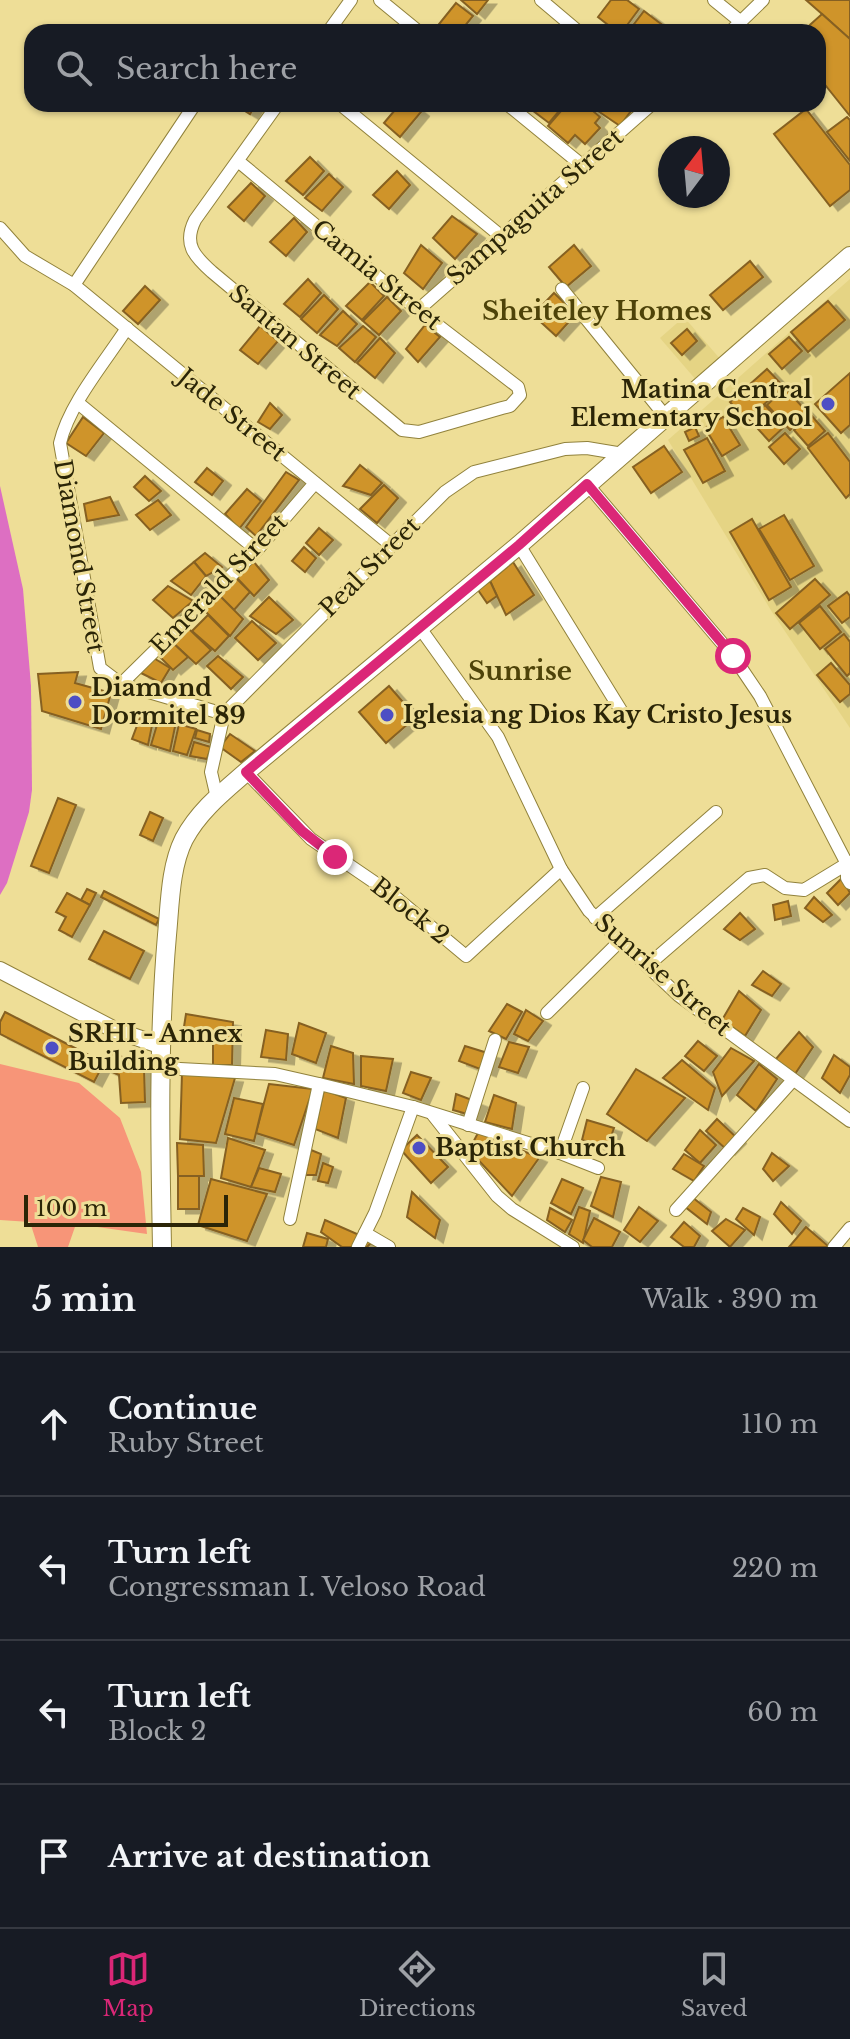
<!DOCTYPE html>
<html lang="en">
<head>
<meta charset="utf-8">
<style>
	:root { --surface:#171b24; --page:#20242c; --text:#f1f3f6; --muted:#9ea1a6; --line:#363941; --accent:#db2777 }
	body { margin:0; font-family:"Libre Baskerville",serif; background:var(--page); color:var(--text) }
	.compass { position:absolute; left:658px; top:136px; width:72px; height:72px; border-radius:50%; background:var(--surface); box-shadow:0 2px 6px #0004; rotate:16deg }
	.scale { position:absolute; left:24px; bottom:20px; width:204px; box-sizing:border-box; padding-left:8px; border:4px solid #2b2507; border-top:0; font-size:22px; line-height:28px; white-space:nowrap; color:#2b2507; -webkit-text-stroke:6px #eede97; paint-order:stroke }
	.stop { position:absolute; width:24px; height:24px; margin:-18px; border:6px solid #db2777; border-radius:50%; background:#fff }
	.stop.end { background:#db2777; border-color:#fff; box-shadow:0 2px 8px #0008 }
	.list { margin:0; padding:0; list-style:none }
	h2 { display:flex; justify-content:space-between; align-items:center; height:104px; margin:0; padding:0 32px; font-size:34px }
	h2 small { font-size:26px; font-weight:400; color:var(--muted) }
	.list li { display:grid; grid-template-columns:52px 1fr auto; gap:24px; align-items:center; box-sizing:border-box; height:144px; padding:0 32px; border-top:2px solid var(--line) }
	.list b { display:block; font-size:30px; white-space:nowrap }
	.list p { margin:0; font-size:26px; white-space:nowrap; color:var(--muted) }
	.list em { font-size:26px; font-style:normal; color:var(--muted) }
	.icon { flex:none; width:44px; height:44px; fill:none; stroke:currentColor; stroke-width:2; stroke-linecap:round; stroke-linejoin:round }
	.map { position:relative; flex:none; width:850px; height:1247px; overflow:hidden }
	.search { position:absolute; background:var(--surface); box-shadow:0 2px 6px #0004; left:24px; right:24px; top:24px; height:88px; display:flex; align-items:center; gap:20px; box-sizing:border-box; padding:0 28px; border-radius:24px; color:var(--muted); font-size:30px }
	.sheet { height:680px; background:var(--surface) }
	nav { display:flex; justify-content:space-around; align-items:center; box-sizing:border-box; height:112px; border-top:2px solid var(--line); background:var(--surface); font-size:22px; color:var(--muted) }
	nav a { display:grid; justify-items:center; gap:4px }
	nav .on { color:var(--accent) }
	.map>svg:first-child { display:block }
	.built { fill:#e5d484 }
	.green { fill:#f79578 }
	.water { fill:#dd6fc2 }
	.building { fill:#cf9429; stroke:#866121; stroke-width:2; filter:url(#shadow) }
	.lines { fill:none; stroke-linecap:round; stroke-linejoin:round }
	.minor-casing { stroke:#91823c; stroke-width:14 }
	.tertiary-casing { stroke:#91823c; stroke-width:18 }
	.secondary-casing { stroke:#91823c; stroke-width:20 }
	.minor { stroke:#fff; stroke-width:12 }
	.tertiary { stroke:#fff; stroke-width:16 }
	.secondary { stroke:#fff; stroke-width:18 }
	.route { stroke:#db2777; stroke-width:10 }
	.poi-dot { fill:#4d4ec4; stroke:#eede97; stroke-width:3 }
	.labels { text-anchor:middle; stroke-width:6; stroke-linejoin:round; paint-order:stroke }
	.street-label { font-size:24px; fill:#2b2507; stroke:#eede97 }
	.poi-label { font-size:24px; font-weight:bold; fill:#2b2507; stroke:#eede97; text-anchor:start }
	.neighbourhood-label { font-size:26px; font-weight:bold; fill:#4e4309; stroke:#eede97 }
</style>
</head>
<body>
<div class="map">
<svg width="850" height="1247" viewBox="0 0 850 1247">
	<defs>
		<filter id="shadow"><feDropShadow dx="8" dy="4.5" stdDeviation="0" flood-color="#0004"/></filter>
	</defs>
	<rect width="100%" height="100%" fill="#eede97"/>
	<g class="built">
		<path d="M850 279V728L772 612 668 440Z"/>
		<path d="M684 317 721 360 697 381 660 338Z"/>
	</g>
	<path class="green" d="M0 1064 79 1083 120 1118 141 1172 147 1234 76 1224 68 1247H38L30 1222 0 1220Z"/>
	<path class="water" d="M0 486 23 589 31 686 32 790 29 812 7 883 0 895Z"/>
	<g class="building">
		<path d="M461 0H488L477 14Z"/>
		<path d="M611 0H627L639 9 622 32H617L598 17Z"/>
		<path d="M806 0H850V39L822 14Z"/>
		<path d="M456 3 473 16 460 32H439L435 29Z"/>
		<path d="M644 11 665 27 661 32H628Z"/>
		<path d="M822 14 850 39V116L818 76V32H802Z"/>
		<path d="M234 104H256L250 114Z"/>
		<path d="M400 104H411L421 112 400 137 384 123Z"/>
		<path d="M537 104H565L549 123 532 110Z"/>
		<path d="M567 104H585L600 117 595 123 600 128 585 144 575 135 568 143 548 126Z"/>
		<path d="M603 104H636L620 126 598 111Z"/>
		<path d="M806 109 850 165V190L830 206 774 134Z"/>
		<path d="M847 117 850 120V161L827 132Z"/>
		<path d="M310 157 324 171 303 195 286 181Z"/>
		<path d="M397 171 410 185 389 209 373 195Z"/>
		<path d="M329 174 343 187 322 211 305 198Z"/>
		<path d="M251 183 265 196 244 221 228 207Z"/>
		<path d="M452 216 477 234 455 259 433 238Z"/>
		<path d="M294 218 307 232 286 256 270 242Z"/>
		<path d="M421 245 442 263 423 289 404 273Z"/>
		<path d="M574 245 591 266 566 287 549 267Z"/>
		<path d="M750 261 763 277 723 310 710 295Z"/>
		<path d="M308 279 321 293 300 317 284 304Z"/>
		<path d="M370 282 384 296 362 320 346 306Z"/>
		<path d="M145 286 160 300 138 324 123 311Z"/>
		<path d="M554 293 576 314 556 336 533 315Z"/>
		<path d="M324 295 338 309 317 333 301 319Z"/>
		<path d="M387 297 401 311 379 335 363 321Z"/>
		<path d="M828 301 845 320 808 352 791 332Z"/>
		<path d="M343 311 357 324 337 346 320 335Z"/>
		<path d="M425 325 440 337 418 362 406 349Z"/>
		<path d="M260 326 278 341 258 364 240 350Z"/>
		<path d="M363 326 376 337 355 362 339 348Z"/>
		<path d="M687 329 697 341 682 355 671 343Z"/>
		<path d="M789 337 802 351 782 369 769 354Z"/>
		<path d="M380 338 395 353 375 378 357 363Z"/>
		<path d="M767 369 784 387 746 420 730 402Z"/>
		<path d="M850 373V425L841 433 815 404Z"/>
		<path d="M785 388 808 413 790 430 767 405Z"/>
		<path d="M270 403 282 415 270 429 258 422Z"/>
		<path d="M765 405 784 427 769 441 749 419Z"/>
		<path d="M811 415 825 431 808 446 794 430Z"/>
		<path d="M83 417 104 433 86 456 66 443Z"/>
		<path d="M723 417 740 445 722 456 705 428Z"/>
		<path d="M695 427 699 436 689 441 685 432Z"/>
		<path d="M785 433 800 449 784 464 769 447Z"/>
		<path d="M828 433 850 462V494L846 498 808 448Z"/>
		<path d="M707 438 725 471 703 483 684 450Z"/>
		<path d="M664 446 682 472 651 493 633 467Z"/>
		<path d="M360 465 382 483 371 495 343 486Z"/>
		<path d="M207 468 223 481 212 495 195 482Z"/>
		<path d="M286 472 299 480 256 536 246 527Z"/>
		<path d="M145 476 161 491 149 501 134 487Z"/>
		<path d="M384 485 398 498 377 523 360 509Z"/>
		<path d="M247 489 261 501 239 529 225 514Z"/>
		<path d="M110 497 119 515 87 521 84 504Z"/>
		<path d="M158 500 171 515 150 530 136 515Z"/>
		<path d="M784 515 814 566 790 580 759 529Z"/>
		<path d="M752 519 791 587 769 600 730 532Z"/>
		<path d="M319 528 333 540 319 555 306 543Z"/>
		<path d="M304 547 316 558 305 572 292 561Z"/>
		<path d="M205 553 222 567 206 576 194 562Z"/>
		<path d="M253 561 269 580 254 596 236 577Z"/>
		<path d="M194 562 206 576 191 595 171 581Z"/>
		<path d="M513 562 534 595 506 615 490 581Z"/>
		<path d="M234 576 250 592 234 610 217 593Z"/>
		<path d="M815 579 830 595 790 629 776 613Z"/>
		<path d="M490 581 497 596 487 603 478 590Z"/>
		<path d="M168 586 193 601 173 618 153 600Z"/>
		<path d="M847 592 850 596V617L842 623 828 606Z"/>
		<path d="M217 593 243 619 230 636 201 607Z"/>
		<path d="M269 597 293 620 276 634 250 616Z"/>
		<path d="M820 606 841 632 820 649 799 623Z"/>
		<path d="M208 615 229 636 215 651 192 631Z"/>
		<path d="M252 621 276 643 258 660 235 638Z"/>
		<path d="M188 628 211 650 196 664 172 642Z"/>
		<path d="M844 634 850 642V673L847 676 825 649Z"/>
		<path d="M172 642 188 657 173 670 158 655Z"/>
		<path d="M218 656 243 677 231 689 207 666Z"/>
		<path d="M152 657 170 668 161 683 141 673Z"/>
		<path d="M831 663 850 685V694L840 702 817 675Z"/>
		<path d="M78 672 75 683 111 693 101 729 42 711 38 674Z"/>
		<path d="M389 686 416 717 386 743 359 712Z"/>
		<path d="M179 706 188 709 184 724 176 722Z"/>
		<path d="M141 715 154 716 148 745 132 739Z"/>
		<path d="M159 718 176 722 170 751 151 745Z"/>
		<path d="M179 724 196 729 187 755 173 751Z"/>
		<path d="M197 730 210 734 209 742 195 738Z"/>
		<path d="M230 734 255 751 241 762 220 747Z"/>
		<path d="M194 742 211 747 207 759 190 756Z"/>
		<path d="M58 798 76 805 49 873 31 866Z"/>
		<path d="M150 812 163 818 153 841 140 835Z"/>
		<path d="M842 878 850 893 838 905 827 893Z"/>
		<path d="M87 889 96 893 90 905 81 900Z"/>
		<path d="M104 891 159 919 156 925 101 897Z"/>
		<path d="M67 893 90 905 72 937 59 930 66 917 56 912Z"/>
		<path d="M814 897 832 915 823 922 805 908Z"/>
		<path d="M788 901 791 916 775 920 773 905Z"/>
		<path d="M740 913 755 929 740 940 724 929Z"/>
		<path d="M104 931 144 951 130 979 89 959Z"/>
		<path d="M763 971 781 984 772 996 752 985Z"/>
		<path d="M739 991 761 1010 745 1036 722 1020Z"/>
		<path d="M507 1004 522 1012 506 1039 489 1031Z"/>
		<path d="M526 1010 543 1021 528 1041 514 1034Z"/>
		<path d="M5 1012 104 1063 94 1082 0 1034V1022Z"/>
		<path d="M186 1014 233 1022 232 1065H213V1034L183 1033Z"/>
		<path d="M299 1023 326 1033 316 1063 292 1054Z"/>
		<path d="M266 1030 288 1034 286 1060 261 1057Z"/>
		<path d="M799 1032 813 1047 795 1074 775 1060Z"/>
		<path d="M698 1041 717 1056 704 1071 685 1056Z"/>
		<path d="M509 1042 529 1047 518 1073 499 1067Z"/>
		<path d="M331 1046 353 1053 354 1084 323 1078Z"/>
		<path d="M465 1046 494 1055 488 1072 459 1061Z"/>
		<path d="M731 1048 754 1061 722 1096 713 1072Z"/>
		<path d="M110 1051 144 1068 145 1102 121 1103 119 1075 102 1067Z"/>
		<path d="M834 1055 850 1067V1075L840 1093 822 1078Z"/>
		<path d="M361 1056 393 1059 386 1091 361 1086Z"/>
		<path d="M682 1060 715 1088 708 1110 663 1078Z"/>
		<path d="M759 1064 777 1079 756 1111 737 1095Z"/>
		<path d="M636 1069 685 1098 647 1141 607 1114Z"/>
		<path d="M411 1072 431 1078 421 1100 403 1093Z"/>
		<path d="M182 1073 235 1078 216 1143 180 1139Z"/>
		<path d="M269 1084 313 1089 294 1145 256 1133Z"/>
		<path d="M324 1090 346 1098 338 1138 315 1129Z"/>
		<path d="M456 1094 480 1103 474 1116 453 1110Z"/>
		<path d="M494 1095 516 1103 512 1129 485 1122Z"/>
		<path d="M234 1098 263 1104 254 1141 225 1134Z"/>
		<path d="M717 1119 738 1139 727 1150 706 1131Z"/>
		<path d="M587 1120 614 1128 607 1148 582 1140Z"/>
		<path d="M700 1130 716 1145 700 1163 685 1150Z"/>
		<path d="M479 1131 539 1158 512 1196 469 1150Z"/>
		<path d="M417 1135 448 1167 431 1183 401 1150Z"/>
		<path d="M228 1138 265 1150 251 1187 221 1178Z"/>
		<path d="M177 1143 203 1145 204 1176H178Z"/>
		<path d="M311 1150 321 1154 316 1175H305Z"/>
		<path d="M772 1153 789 1166 773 1181 763 1169Z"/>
		<path d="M684 1154 704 1166 694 1181 673 1169Z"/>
		<path d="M323 1163 333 1167 328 1183 318 1181Z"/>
		<path d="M259 1168 281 1174 275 1192 251 1187Z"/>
		<rect x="178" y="1176" width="21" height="33"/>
		<path d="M601 1177 621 1182 613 1217 591 1206Z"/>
		<path d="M211 1179 267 1194 247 1241 198 1225Z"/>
		<path d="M562 1179 583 1188 571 1214 551 1203Z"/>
		<path d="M412 1192 440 1220 435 1238 407 1217Z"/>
		<path d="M692 1197 711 1212 707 1224 684 1206Z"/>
		<path d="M781 1202 801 1221 792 1234 774 1214Z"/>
		<path d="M579 1207 590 1211 583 1243 569 1234Z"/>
		<path d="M639 1207 658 1221 640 1242 624 1230Z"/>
		<path d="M550 1208 572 1220 565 1232 547 1220Z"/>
		<path d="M743 1208 760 1217 754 1235 736 1219Z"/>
		<path d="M594 1218 620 1232 612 1247H592L583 1240Z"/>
		<path d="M726 1219 745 1230 730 1247 712 1231Z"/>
		<path d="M325 1220 373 1241 367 1247H342L321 1232Z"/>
		<path d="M684 1222 700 1236 694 1247H684L671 1237Z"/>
		<path d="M806 1227 828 1246 827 1247H789Z"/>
		<path d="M307 1233 328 1239 326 1247H303Z"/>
	</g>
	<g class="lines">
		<defs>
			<g id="minor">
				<path d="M380 0 419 32"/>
				<path d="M541 0 579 32"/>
				<path d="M714 0 741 22"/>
				<path d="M328 32 351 0"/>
				<path d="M730 32 763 0"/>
				<path d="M340 104 502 237"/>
				<path d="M507 104 583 166"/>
				<path d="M238 161 418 310 518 387 520 395 510 406 502 408 419 432 402 430 212 272C194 256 183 244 195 220L278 104"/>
				<path d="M0 228 25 256 74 285 391 545"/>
				<path d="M74 285 195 104"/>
				<path d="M562 289 666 417"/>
				<path d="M418 310 652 104"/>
				<path d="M127 328C105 362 69 404 60 443L100 668 121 684 224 714"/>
				<path d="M78 403 257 550"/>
				<path d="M587 484 733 656 760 696 847 864V878L850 883"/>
				<path d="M519 545 625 717"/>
				<path d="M420 628 498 737 561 869 589 911 678 995 850 1121"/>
				<path d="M121 684 257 550 315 483"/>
				<path d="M246 772 311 839 393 895 466 956 561 869"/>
				<path d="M217 798 211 772 224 714 445 492 474 472 565 449 587 448 623 454"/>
				<path d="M595 918 716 812"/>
				<path d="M647 966 749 878 765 875 785 888 804 890 850 862"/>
				<path d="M547 1013 619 942"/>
				<path d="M161 1068 275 1074 319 1084 413 1107 560 1153 598 1168"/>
				<path d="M433 1115 497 1196 512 1209 573 1247"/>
				<path d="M468 1125 495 1040"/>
				<path d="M560 1153 583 1088"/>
				<path d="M676 1210 793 1080"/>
				<path d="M290 1219 319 1084"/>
				<path d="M365 1233 389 1247"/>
				<path d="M358 1247 375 1213 413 1107"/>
				<path d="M834 1247 850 1228"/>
			</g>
			<path id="tertiary" d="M0 970 115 1030 162 1046"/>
			<path id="secondary" d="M162 1247C160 1143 158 1038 167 935 170 904 170 867 184 839 199 811 223 792 246 772L519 545 850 256"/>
		</defs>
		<use href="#minor" class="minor-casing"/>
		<use href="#tertiary" class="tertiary-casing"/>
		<use href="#secondary" class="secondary-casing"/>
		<use href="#minor" class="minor"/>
		<use href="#tertiary" class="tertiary"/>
		<use href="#secondary" class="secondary"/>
	</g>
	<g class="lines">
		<path class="route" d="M335 857 302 831 246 772 519 545 587 484 733 656"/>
	</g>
	<g class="poi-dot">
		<circle cx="828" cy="404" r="8"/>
		<circle cx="75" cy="702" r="8"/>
		<circle cx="387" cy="715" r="8"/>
		<circle cx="52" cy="1048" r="8"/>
		<circle cx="419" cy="1148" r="8"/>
	</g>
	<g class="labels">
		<g class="street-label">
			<text transform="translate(535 207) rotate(-41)" y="8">Sampaguita Street</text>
			<text transform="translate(377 275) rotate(39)" y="8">Camia Street</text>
			<text transform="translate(295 342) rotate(40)" y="8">Santan Street</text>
			<text transform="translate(232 415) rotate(39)" y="8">Jade Street</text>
			<text transform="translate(79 556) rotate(80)" y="8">Diamond Street</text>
			<text transform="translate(370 567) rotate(-45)" y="8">Peal Street</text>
			<text transform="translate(219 584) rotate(-46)" y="8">Emerald Street</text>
			<text transform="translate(410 911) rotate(38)" y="8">Block 2</text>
			<text transform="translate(663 975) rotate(41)" y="8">Sunrise Street</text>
		</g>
		<g class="poi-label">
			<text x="812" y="398" text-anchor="end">Matina Central<tspan x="812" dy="28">Elementary School</tspan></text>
			<text x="91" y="696">Diamond<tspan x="91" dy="28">Dormitel 89</tspan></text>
			<text x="403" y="723">Iglesia ng Dios Kay Cristo Jesus</text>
			<text x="68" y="1042">SRHI - Annex<tspan x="68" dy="28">Building</tspan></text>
			<text x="435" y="1156">Baptist Church</text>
		</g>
		<g class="neighbourhood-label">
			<text x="597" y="320">Sheiteley Homes</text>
			<text x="520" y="680">Sunrise</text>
		</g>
	</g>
</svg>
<svg class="compass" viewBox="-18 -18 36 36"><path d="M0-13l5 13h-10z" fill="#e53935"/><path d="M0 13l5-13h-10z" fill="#9ea1a6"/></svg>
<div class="scale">100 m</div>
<div class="stop" style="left:733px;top:656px"></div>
<div class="stop end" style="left:335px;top:857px"></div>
<div class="search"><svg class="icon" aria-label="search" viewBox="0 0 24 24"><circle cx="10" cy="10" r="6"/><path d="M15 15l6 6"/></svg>Search here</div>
</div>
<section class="sheet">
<h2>5 min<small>Walk · 390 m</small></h2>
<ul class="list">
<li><svg class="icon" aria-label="ahead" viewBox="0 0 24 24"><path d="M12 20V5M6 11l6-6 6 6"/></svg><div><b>Continue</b><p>Ruby Street</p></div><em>110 m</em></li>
<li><svg class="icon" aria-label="left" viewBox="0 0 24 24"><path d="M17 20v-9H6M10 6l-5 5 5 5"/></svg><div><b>Turn left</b><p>Congressman I. Veloso Road</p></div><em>220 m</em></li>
<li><svg class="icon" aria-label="left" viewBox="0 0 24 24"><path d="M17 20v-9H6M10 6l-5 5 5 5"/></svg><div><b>Turn left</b><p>Block 2</p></div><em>60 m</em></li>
<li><svg class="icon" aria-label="arrive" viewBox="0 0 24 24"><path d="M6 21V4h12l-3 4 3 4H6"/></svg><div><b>Arrive at destination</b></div></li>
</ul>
</section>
<nav>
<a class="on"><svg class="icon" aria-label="map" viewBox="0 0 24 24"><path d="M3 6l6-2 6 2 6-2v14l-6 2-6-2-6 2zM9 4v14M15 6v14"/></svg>Map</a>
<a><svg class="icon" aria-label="directions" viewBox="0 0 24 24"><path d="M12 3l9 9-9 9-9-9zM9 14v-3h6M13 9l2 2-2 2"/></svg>Directions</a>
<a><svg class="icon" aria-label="saved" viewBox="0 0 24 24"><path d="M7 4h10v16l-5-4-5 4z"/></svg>Saved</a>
</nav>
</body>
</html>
